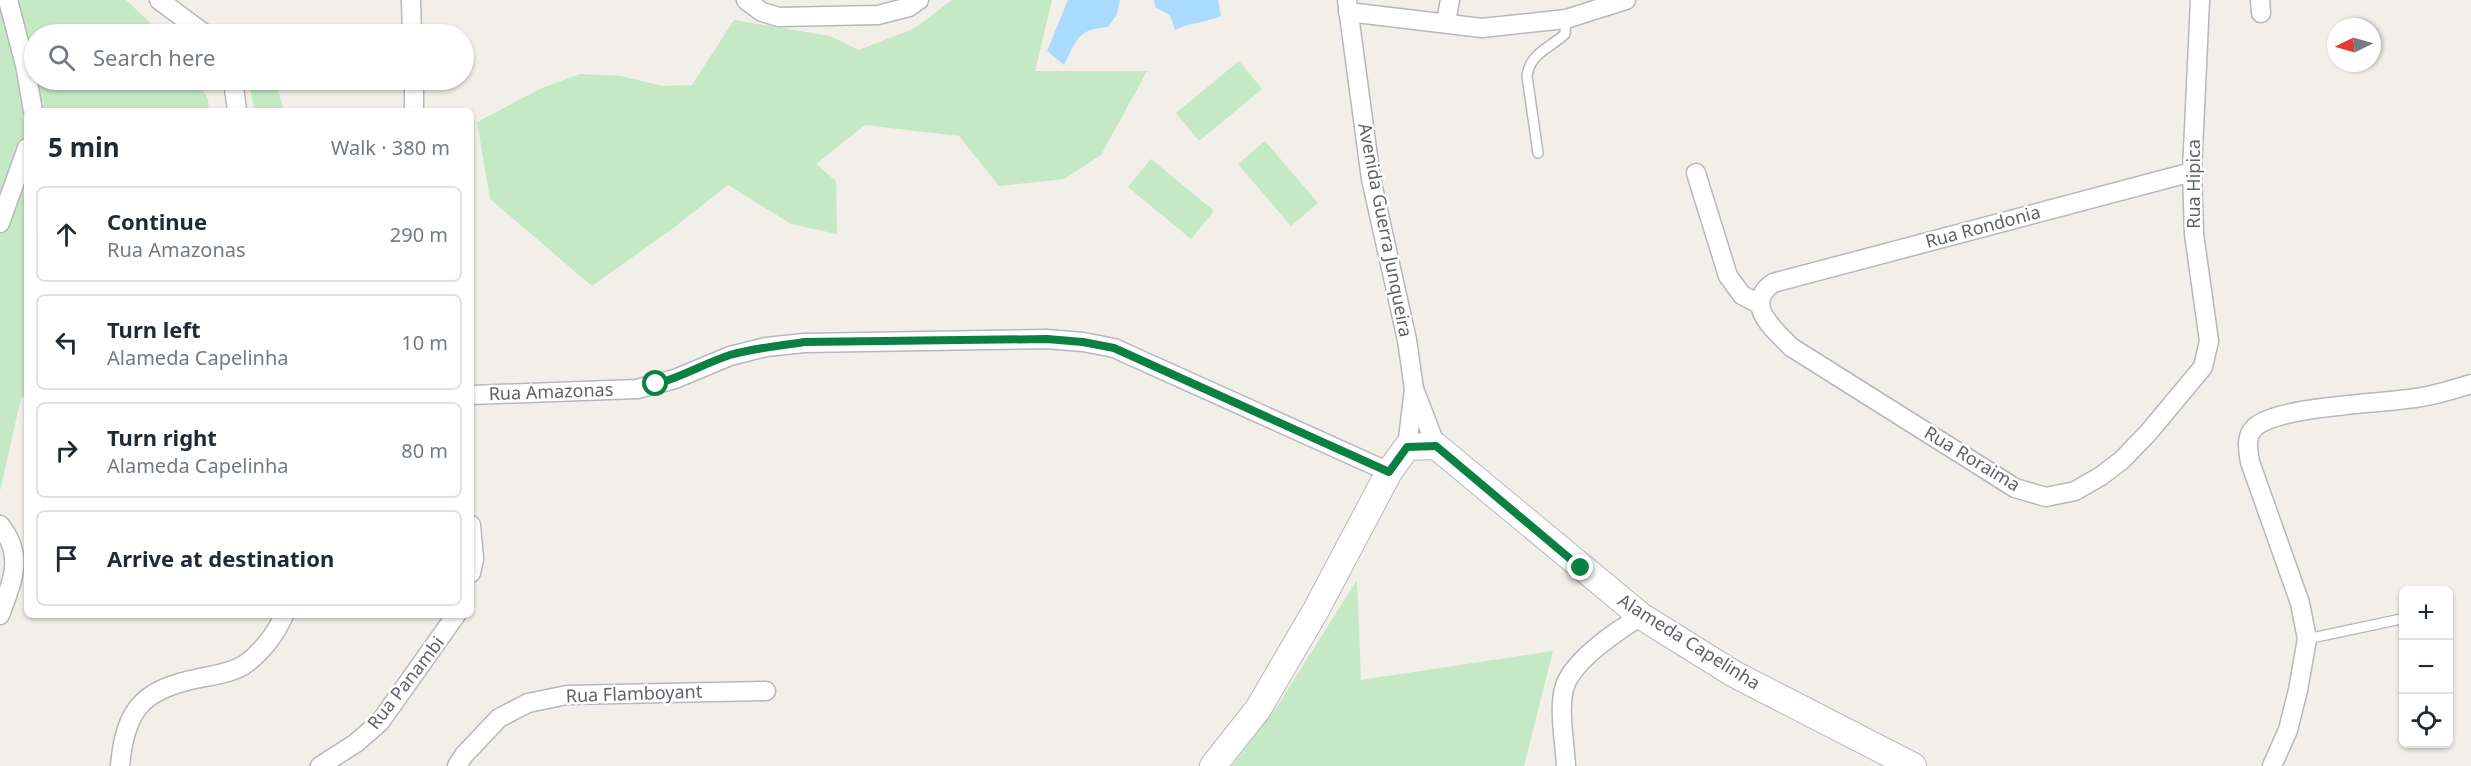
<!DOCTYPE html>
<html lang="en">
<head>
<meta charset="utf-8">
<style>
	:root { --surface:#fff; --page:#f2f2f3; --text:#1f2937; --muted:#747a83; --line:#e0e1e3 }
	body { margin:0; font-family:"Noto Sans",sans-serif; background:var(--page); color:var(--text) }
	.controls { position:absolute; right:18px; bottom:18px; display:grid; overflow:hidden; border-radius:9px; box-shadow:0 2px 4px #0004 }
	.controls button { width:54px; height:54px; display:grid; place-items:center; padding:0; border:0; border-bottom:2px solid var(--line); background:var(--surface); color:var(--text); font:30px sans-serif }
	.compass { position:absolute; left:2327px; top:18px; width:54px; height:54px; border-radius:50%; background:var(--surface); box-shadow:0 2px 4px #0004; rotate:265deg }
	.stop { position:absolute; width:18px; height:18px; margin:-14px; border:4px solid #0b8043; border-radius:50%; background:#fff }
	.stop.end { background:#0b8043; border-color:#fff; box-shadow:0 2px 6px #0008 }
	.list { margin:0; padding:0; list-style:none }
	h2 { display:flex; justify-content:space-between; align-items:center; height:78px; margin:0; padding:0 24px; font-size:26px }
	h2 small { font-size:20px; font-weight:400; color:var(--muted) }
	.list li { display:grid; grid-template-columns:39px 1fr auto; gap:18px; align-items:center; box-sizing:border-box; height:96px; margin:0 12px 12px; padding:0 12px; border:2px solid var(--line); border-radius:9px }
	.list b { display:block; font-size:22px; white-space:nowrap }
	.list p { margin:0; font-size:20px; white-space:nowrap; color:var(--muted) }
	.list em { font-size:20px; font-style:normal; color:var(--muted) }
	.icon { flex:none; width:33px; height:33px; fill:none; stroke:currentColor; stroke-width:2; stroke-linecap:round; stroke-linejoin:round }
	.map { position:relative; flex:none; width:2471px; height:766px; overflow:hidden }
	.search { position:absolute; background:var(--surface); box-shadow:0 2px 4px #0004; left:24px; top:24px; width:450px; height:66px; display:flex; align-items:center; gap:15px; box-sizing:border-box; padding:0 21px; border-radius:33px; color:var(--muted); font-size:22px }
	.panel { position:absolute; background:var(--surface); box-shadow:0 2px 4px #0004; left:24px; top:108px; width:450px; height:510px; border-radius:9px }
	.map>svg:first-child { display:block }
	.green { fill:#c5e8c5 }
	.water { fill:#aadaff }
	.lines { fill:none; stroke-linecap:round; stroke-linejoin:round }
	.lane-casing { stroke:#b5b8bc; stroke-width:12 }
	.street-casing { stroke:#b5b8bc; stroke-width:21 }
	.secondary-casing { stroke:#b6babf; stroke-width:28 }
	.lane { stroke:#fff; stroke-width:9 }
	.street { stroke:#fff; stroke-width:18 }
	.secondary { stroke:#fff; stroke-width:26 }
	.route { stroke:#0b8043; stroke-width:8 }
	.labels { text-anchor:middle; stroke-width:5; stroke-linejoin:round; paint-order:stroke }
	.street-label { font-size:18px; fill:#5f6368; stroke:#fff }
</style>
</head>
<body>
<div class="map">
<svg width="2471" height="766" viewBox="0 0 2471 766">
	<rect width="100%" height="100%" fill="#f1efe8"/>
	<g class="green">
		<path d="M0 0H126L162 34H34V80H197L208 99 209 111H27V394L21 398 0 491Z"/>
		<path d="M952 0H1052L1035 71H1147L1101 155 1064 179 999 186 959 136 865 125 816 164 836 181 837 234 791 224 728 185 672 229 592 286 490 199 477 122 542 88 580 74 621 76 662 86 692 85 734 20 830 36 859 50 915 28Z"/>
		<path d="M1239 61 1262 89 1199 141 1176 113Z"/>
		<path d="M248 80H275L284 111H255Z"/>
		<path d="M1265 141 1318 203 1291 226 1238 164Z"/>
		<path d="M1151 159 1214 211 1191 239 1128 187Z"/>
		<path d="M1357 580 1361 680 1553 651 1524 766H1232L1278 705Z"/>
	</g>
	<g class="water">
		<path d="M1068 0H1120L1117 14 1108 27C1077 29 1077 40 1064 65L1047 51Z"/>
		<path d="M1154 0H1218L1221 16C1205 23 1190 22 1175 30L1170 15 1155 7Z"/>
	</g>
	<g class="lines">
		<defs>
			<g id="lane">
				<path d="M1538 153 1527 76C1530 53 1550 48 1565 34L1566 19"/>
				<path d="M2307 639 2401 619"/>
			</g>
			<g id="street">
				<path d="M8 0 25 65 33 111"/>
				<path d="M159 0 205 34"/>
				<path d="M411 0 412 34"/>
				<path d="M746 0 762 12 779 17 878 15 909 7 919 0"/>
				<path d="M1347 0 1371 179 1407 340 1414 389"/>
				<path d="M2260 0 2261 13"/>
				<path d="M1348 12 1482 28 1566 19 1626 0"/>
				<path d="M1446 22 1450 0"/>
				<path d="M233 80 237 111"/>
				<path d="M414 80V111"/>
				<path d="M2192 172 1773 283C1743 305 1773 328 1791 347L2015 488 2046 497 2075 491 2101 476 2122 460 2148 433 2203 367 2209 341 2194 234 2192 172 2200 0"/>
				<path d="M1696 173 1728 276 1742 295 1759 304"/>
				<path d="M0 223 27 148"/>
				<path d="M471 395 637 389 675 379 730 356 766 347 804 343 1046 339 1083 342 1114 348 1389 472"/>
				<path d="M1407 447 1414 389 1436 446"/>
				<path d="M0 525C25 556 12 582 0 615"/>
				<path d="M471 525 474 559 471 573"/>
				<path d="M120 766C125 708 144 689 200 678 215 675 231 673 244 665 261 653 276 634 284 615"/>
				<path d="M320 766 356 743 380 722 456 615"/>
				<path d="M457 766 464 755 499 718 528 703 567 695 766 691"/>
				<path d="M1566 766C1565 743 1557 704 1566 683 1577 657 1617 631 1641 616"/>
				<path d="M2272 766 2288 730 2298 690 2307 639 2300 603 2250 462C2248 450 2245 436 2255 427 2281 405 2384 404 2422 397 2438 394 2455 389 2471 384"/>
			</g>
			<path id="secondary" d="M1213 766 1258 709 1316 610 1389 472 1407 447 1436 446 1641 616 1734 674 1913 766"/>
		</defs>
		<use href="#lane" class="lane-casing"/>
		<use href="#street" class="street-casing"/>
		<use href="#secondary" class="secondary-casing"/>
		<use href="#lane" class="lane"/>
		<use href="#street" class="street"/>
		<use href="#secondary" class="secondary"/>
	</g>
	<g class="lines">
		<path class="route" d="M656 384C682 377 705 363 730 355 754 348 780 346 804 342L1047 339 1083 342 1114 348 1389 472 1407 447 1436 446 1581 568"/>
	</g>
	<g class="labels">
		<g class="street-label">
			<text transform="translate(2194 184) rotate(-90)" y="6">Rua Hipica</text>
			<text transform="translate(1983 227) rotate(-15)" y="6">Rua Rondonia</text>
			<text transform="translate(1385 230) rotate(79)" y="6">Avenida Guerra Junqueira</text>
			<text transform="translate(551 392) rotate(-2)" y="6">Rua Amazonas</text>
			<text transform="translate(1972 459) rotate(31)" y="6">Rua Roraima</text>
			<text transform="translate(1689 642) rotate(32)" y="6">Alameda Capelinha</text>
			<text transform="translate(406 683) rotate(-52)" y="6">Rua Panambi</text>
			<text transform="translate(634 694) rotate(-2)" y="6">Rua Flamboyant</text>
		</g>
	</g>
</svg>
<div class="controls">
<button>+</button>
<button>−</button>
<button><svg class="icon" aria-label="locate" viewBox="0 0 24 24"><circle cx="12" cy="12" r="6"/><path d="M12 2v4M12 18v4M2 12h4M18 12h4"/></svg></button>
</div>
<svg class="compass" viewBox="-18 -18 36 36"><path d="M0-13l5 13h-10z" fill="#e53935"/><path d="M0 13l5-13h-10z" fill="#747a83"/></svg>
<div class="stop" style="left:656px;top:384px"></div>
<div class="stop end" style="left:1581px;top:568px"></div>
<div class="search"><svg class="icon" aria-label="search" viewBox="0 0 24 24"><circle cx="10" cy="10" r="6"/><path d="M15 15l6 6"/></svg>Search here</div>
<section class="panel">
<h2>5 min<small>Walk · 380 m</small></h2>
<ul class="list">
<li><svg class="icon" aria-label="ahead" viewBox="0 0 24 24"><path d="M12 20V5M6 11l6-6 6 6"/></svg><div><b>Continue</b><p>Rua Amazonas</p></div><em>290 m</em></li>
<li><svg class="icon" aria-label="left" viewBox="0 0 24 24"><path d="M17 20v-9H6M10 6l-5 5 5 5"/></svg><div><b>Turn left</b><p>Alameda Capelinha</p></div><em>10 m</em></li>
<li><svg class="icon" aria-label="right" viewBox="0 0 24 24"><path d="M7 20v-9h11M14 6l5 5-5 5"/></svg><div><b>Turn right</b><p>Alameda Capelinha</p></div><em>80 m</em></li>
<li><svg class="icon" aria-label="arrive" viewBox="0 0 24 24"><path d="M6 21V4h12l-3 4 3 4H6"/></svg><div><b>Arrive at destination</b></div></li>
</ul>
</section>
</div>
</body>
</html>
